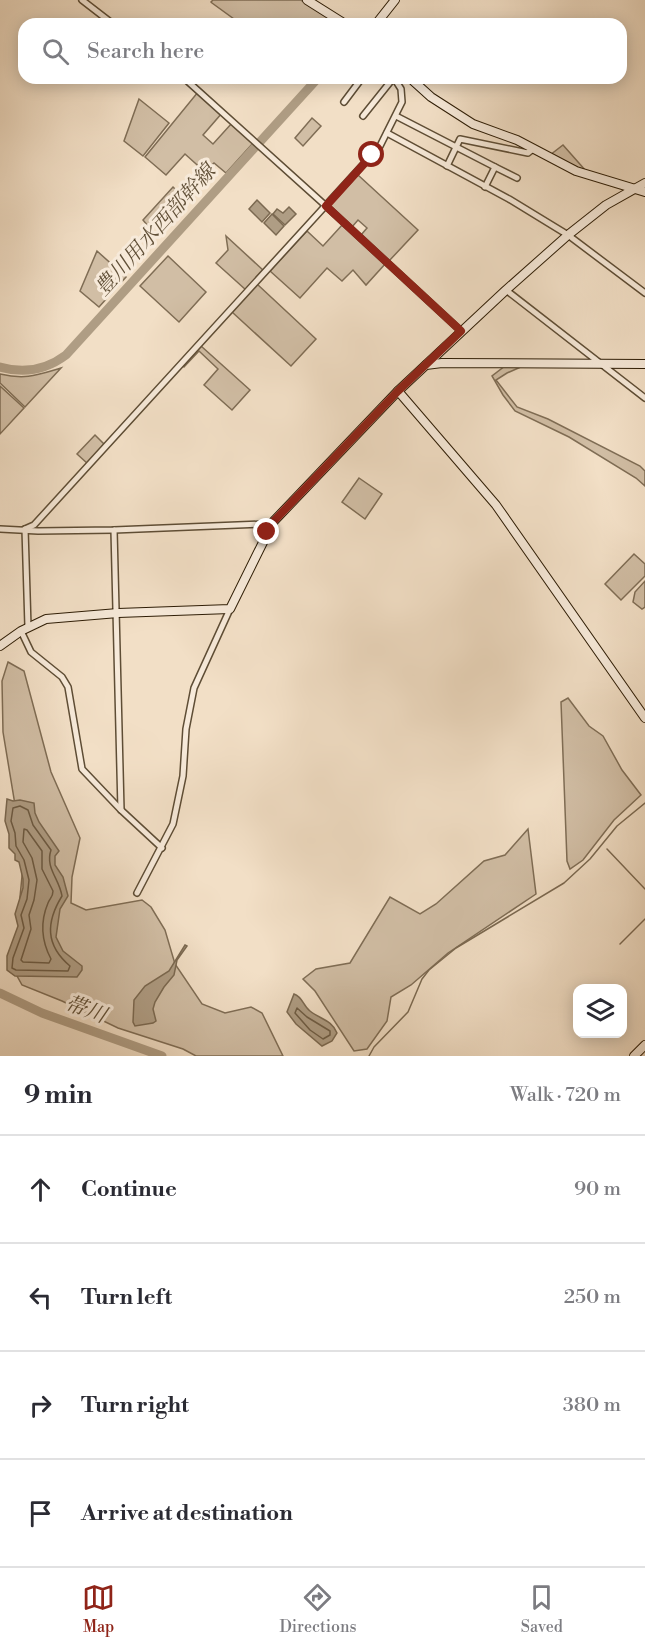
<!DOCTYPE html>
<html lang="en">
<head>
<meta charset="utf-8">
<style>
	:root { --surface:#fff; --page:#f2f2f3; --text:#2b2b33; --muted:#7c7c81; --line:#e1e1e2; --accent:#8f2418 }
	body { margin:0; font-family:"Libre Bodoni","Noto Serif JP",serif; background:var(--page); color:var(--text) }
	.controls { position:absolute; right:18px; bottom:18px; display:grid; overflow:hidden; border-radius:12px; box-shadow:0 3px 15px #0003 }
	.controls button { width:54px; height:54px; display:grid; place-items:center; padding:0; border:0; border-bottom:2px solid var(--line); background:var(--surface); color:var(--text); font:30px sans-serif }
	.stop { position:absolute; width:18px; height:18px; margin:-14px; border:4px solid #8f2418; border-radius:50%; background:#fff }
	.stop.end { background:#8f2418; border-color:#fff; box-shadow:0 2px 6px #0008 }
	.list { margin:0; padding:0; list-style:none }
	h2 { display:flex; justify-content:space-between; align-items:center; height:78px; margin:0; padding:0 24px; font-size:26px }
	h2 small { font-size:20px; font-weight:400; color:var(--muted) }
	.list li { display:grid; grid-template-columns:39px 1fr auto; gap:18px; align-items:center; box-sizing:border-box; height:108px; padding:0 24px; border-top:2px solid var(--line) }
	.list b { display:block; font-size:22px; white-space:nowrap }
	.list em { font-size:20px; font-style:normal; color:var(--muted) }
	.icon { flex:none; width:33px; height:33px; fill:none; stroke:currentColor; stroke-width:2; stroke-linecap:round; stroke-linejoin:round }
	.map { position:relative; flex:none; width:645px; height:1056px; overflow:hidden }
	.search { position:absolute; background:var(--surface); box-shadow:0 3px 15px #0003; left:18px; right:18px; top:18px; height:66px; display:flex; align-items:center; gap:15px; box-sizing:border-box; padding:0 21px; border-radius:18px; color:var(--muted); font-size:22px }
	.sheet { height:510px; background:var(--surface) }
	nav { display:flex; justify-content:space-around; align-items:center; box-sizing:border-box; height:84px; border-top:2px solid var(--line); background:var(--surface); font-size:16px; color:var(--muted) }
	nav a { display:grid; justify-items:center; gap:3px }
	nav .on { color:var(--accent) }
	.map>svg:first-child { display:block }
	.green { fill:#d1bea5; stroke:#7f6d55; stroke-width:1.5 }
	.water { fill:#af9d84; stroke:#7b6951; stroke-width:1.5 }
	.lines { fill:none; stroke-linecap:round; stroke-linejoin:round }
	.shore { stroke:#6e5c44; stroke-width:1.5 }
	.stream { stroke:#7b6951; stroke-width:1.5 }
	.river { stroke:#af9d84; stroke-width:9 }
	.street-casing { stroke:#5e4d35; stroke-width:8 }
	.secondary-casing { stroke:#2d1c05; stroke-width:10 }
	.street { stroke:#f7eada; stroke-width:5 }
	.secondary { stroke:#f7eada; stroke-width:8 }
	.route { stroke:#8f2418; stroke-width:8 }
	.labels { text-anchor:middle; stroke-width:6; stroke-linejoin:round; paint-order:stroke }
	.water-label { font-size:21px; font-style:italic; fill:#615038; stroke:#f7eada }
</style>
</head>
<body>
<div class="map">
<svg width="645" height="1056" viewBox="0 0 645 1056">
	<rect width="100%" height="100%" fill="#f2dfc6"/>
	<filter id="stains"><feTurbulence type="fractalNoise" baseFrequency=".00333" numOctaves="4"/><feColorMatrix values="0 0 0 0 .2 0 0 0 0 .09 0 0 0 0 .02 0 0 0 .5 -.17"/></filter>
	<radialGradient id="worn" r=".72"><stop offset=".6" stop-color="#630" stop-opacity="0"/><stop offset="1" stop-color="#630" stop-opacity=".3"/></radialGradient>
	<g class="green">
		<path d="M213 0H301L339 24H309L301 20 303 22 302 24H241L212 3 211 2Z"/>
		<path d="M198 92 222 113 203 135 213 144 232 123 254 142 226 173 214 163 205 172 185 154 166 175 145 157Z"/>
		<path d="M139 99 169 123 143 156 124 141Z"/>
		<path d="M312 118 321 126 303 146 295 138Z"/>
		<path d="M563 145 586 171 550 155Z"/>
		<path d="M358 175 418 230 389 261 361 235 367 228 358 220 352 227 329 206Z"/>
		<path d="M173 187 182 196 146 235 143 232 148 226 143 220Z"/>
		<path d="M343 224 386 263 366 285 353 270 342 281 327 268 300 298 270 271 307 231 323 246Z"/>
		<path d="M226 236 264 271 246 290 216 263 228 250Z"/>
		<path d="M97 251 126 277 99 307 80 291Z"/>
		<path d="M168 256 206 292 179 322 140 286Z"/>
		<path d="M257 284 316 339 291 366 232 312Z"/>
		<path d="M201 346 250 390 232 410 204 385 218 369 199 351 184 367 183 366Z"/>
		<path d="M505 366H523L507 373 496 380 517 407 548 419 640 466 645 471V486L636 478 569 437 515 411 503 395 492 376Z"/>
		<path d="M61 368 25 407 0 383V374C26 380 37 375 61 368Z"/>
		<path d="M0 386 24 408 0 434Z"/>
		<path d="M95 435 105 445 88 464 77 454Z"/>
		<path d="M359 478 382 494 365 519 342 502Z"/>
		<path d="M634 554 645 564V576L621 600 605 584Z"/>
		<path d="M645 581V607L642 609 633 602 635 592Z"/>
		<path d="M8 662 24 671 51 772 80 838 72 877 71 903 86 910 142 900 151 907 165 930 175 964 202 1004 225 1013 251 1007 262 1013 283 1056H196L183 1049 118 1028 62 1001 22 985 16 974 21 936 20 897 23 866 19 829 3 732 2 681Z"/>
		<path d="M568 698 589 726 603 736 622 770 641 795 614 820 583 860 570 869 567 861 561 702Z"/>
		<path d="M528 829 536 894 448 953 411 985 391 997 387 1021 367 1049 354 1051 315 991 303 979 316 969 350 963 390 897 420 914 436 904 484 861 505 855Z"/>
	</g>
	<g class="water">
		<path d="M257 200 270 213 262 222 249 209Z"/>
		<path d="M289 207 296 214 285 225 273 214 277 209 283 213Z"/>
		<path d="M272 214 284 226 276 235 264 223Z"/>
		<path d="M7 799 13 801 20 800 34 803 35 813 39 822 59 851 55 856V865L63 877 68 896 60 909 56 937 63 951 82 966V970L77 977 15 976 7 970V956L18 926 15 914 23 888V879L19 862 15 860V854L9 848V834L5 821Z"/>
		<path d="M185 945 187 946 177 960 174 975 164 987 155 1002 153 1009 156 1021 153 1023 135 1026 133 1022 134 1000 145 986 169 971Z"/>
		<path d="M294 994C303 997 303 1006 310 1011 320 1019 332 1020 337 1033L332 1041 322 1046 296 1024 287 1012Z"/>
	</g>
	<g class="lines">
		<g class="shore">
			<path d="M20 806 28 810 33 825 51 850C45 868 59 878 62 896 46 922 45 945 70 966L68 971 16 970 12 968 13 958 24 928 21 915 27 899 29 880 24 860 16 846 15 833 11 821 13 808Z"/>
			<path d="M24 829 27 830 42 851V869L53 891C53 897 50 898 48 903 40 922 42 942 51 959L49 963 23 962 21 960 31 929 29 915 34 900 37 880 32 858 23 842Z"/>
			<path d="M297 1008 307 1017 330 1031V1035L323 1039 310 1030 295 1013Z"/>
		</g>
		<g class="stream">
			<path d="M607 849 645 889"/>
			<path d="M620 944 645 919"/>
			<path d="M369 1056 374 1047 408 1012 422 979 429 970 456 948 564 883 590 859 617 826 645 803"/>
		</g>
		<g class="river">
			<path d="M0 367C24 374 46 370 66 355L318 78"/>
			<path d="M0 993 42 1013 162 1056"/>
		</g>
		<defs>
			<g id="street">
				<path d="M82 0 113 24"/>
				<path d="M184 78 326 206 461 331"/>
				<path d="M344 102 362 78"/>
				<path d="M363 116 391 81 389 78"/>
				<path d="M396 116 495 167 485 187"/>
				<path d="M387 133 509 199 568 235 645 293"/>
				<path d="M447 166 460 139 528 153 533 149"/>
				<path d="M495 167 517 178"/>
				<path d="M506 290 645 398"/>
				<path d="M0 529 38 531 114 530 265 524 271 526"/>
				<path d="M25 529 34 525 380 146 402 102 401 89 394 78"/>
				<path d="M25 529 28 627"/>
				<path d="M114 530 121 810"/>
				<path d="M21 631 31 652 62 677 68 687 82 769 121 810 162 848"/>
				<path d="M137 893 173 824 183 776 186 729 194 688 230 609"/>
			</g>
			<g id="secondary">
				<path d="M307 0 345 24"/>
				<path d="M376 24 395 0"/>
				<path d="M410 78 431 97 473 124 517 140 576 171 645 192"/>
				<path d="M426 365 442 363 645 364"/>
				<path d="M398 391 496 505 645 718"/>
				<path d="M0 646 21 631 46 619 118 613 230 609 273 522 398 391 506 290 568 235 606 205 645 183"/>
				<path d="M634 1056 645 1045"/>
			</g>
		</defs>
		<use href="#street" class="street-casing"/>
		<use href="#secondary" class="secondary-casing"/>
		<use href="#street" class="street"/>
		<use href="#secondary" class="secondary"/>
	</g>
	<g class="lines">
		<path class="route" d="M267 532 273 522 398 391 461 331 326 206 372 155"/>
	</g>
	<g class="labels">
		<g class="water-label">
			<text transform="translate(155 230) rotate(-48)" y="7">豊川用水西部幹線</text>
			<text transform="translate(86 1009) rotate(20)" y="7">帯川</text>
		</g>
	</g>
	<rect width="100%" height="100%" filter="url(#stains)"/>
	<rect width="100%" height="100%" fill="url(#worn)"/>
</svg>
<div class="controls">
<button><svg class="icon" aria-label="layers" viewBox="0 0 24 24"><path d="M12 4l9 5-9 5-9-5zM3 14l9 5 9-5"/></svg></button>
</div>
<div class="stop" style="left:372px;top:155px"></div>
<div class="stop end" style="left:267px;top:532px"></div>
<div class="search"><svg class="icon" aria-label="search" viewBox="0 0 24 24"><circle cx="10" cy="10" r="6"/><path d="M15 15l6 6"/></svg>Search here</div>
</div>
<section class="sheet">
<h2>9 min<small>Walk · 720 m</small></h2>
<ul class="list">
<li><svg class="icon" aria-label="ahead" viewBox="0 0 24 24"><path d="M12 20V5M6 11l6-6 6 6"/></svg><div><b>Continue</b></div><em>90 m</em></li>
<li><svg class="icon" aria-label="left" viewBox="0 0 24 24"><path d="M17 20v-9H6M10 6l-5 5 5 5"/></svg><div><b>Turn left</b></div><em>250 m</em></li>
<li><svg class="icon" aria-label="right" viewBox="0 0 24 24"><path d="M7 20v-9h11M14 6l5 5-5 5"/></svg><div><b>Turn right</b></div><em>380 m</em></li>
<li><svg class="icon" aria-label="arrive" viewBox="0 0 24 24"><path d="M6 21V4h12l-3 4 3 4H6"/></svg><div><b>Arrive at destination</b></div></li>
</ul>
</section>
<nav>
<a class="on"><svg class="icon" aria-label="map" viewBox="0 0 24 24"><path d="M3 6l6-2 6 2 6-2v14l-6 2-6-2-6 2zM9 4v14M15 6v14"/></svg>Map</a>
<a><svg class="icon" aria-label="directions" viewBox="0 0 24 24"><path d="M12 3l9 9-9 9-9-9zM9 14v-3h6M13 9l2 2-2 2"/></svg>Directions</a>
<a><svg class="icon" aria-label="saved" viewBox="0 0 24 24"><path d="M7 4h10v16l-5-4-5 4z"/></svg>Saved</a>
</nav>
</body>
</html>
